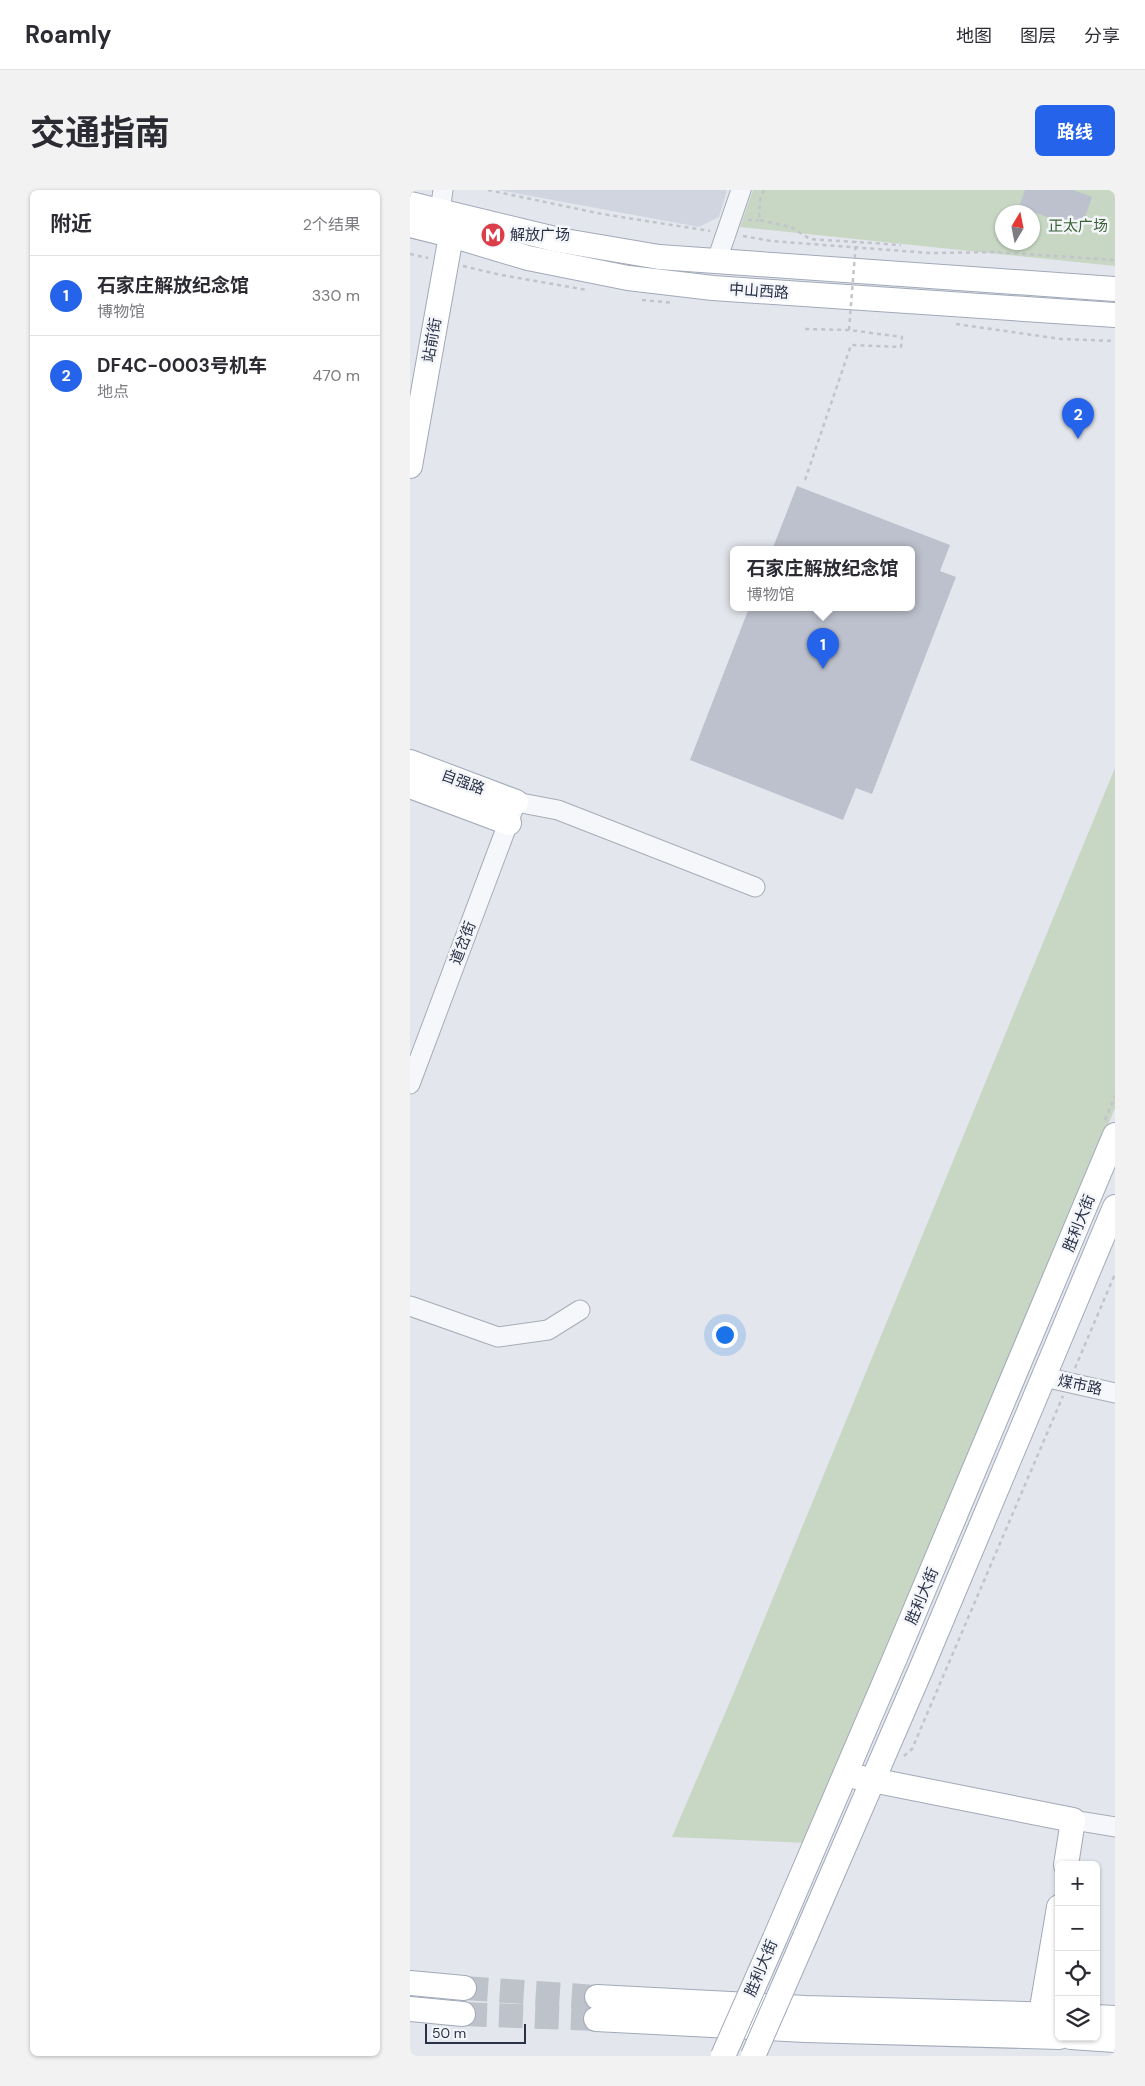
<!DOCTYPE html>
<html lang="zh">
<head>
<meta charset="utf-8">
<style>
	:root { --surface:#fff; --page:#f2f2f3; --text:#2b2b33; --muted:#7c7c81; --line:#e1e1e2; --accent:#2563eb }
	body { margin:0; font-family:"DM Sans","Noto Sans SC",sans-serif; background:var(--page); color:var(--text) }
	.controls { position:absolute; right:15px; bottom:15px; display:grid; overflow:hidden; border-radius:8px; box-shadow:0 1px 4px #0004 }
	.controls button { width:45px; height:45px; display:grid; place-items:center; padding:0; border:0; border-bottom:1px solid var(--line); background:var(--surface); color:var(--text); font:25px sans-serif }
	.compass { position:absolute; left:585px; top:15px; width:45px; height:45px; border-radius:50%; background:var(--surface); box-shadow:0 1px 4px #0004; rotate:10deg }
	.scale { position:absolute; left:15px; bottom:12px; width:101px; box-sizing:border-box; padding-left:5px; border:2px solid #293147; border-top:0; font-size:14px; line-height:18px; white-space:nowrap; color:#293147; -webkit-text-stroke:4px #f3f5f9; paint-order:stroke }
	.you { position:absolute; left:314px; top:1144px; width:18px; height:18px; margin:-12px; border:4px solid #fff; border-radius:50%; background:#1a73e8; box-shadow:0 0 0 8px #1a73e833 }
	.badge { display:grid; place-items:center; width:32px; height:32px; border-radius:50%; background:var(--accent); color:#fff; font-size:16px; font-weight:700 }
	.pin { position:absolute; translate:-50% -41px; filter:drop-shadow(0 1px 2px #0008) }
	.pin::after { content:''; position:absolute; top:26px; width:18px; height:15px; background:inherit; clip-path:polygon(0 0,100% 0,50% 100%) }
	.popup { position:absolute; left:320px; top:356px; width:185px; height:65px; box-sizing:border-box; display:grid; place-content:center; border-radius:8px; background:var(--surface); filter:drop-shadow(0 1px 4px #0005); font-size:16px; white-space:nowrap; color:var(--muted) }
	.popup b { font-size:19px; color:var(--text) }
	.popup::after { content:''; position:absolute; left:50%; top:100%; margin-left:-10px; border:10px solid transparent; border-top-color:var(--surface) }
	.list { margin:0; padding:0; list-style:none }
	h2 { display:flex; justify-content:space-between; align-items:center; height:65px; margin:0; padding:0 20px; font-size:21px }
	h2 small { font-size:16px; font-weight:400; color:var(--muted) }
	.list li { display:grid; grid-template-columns:32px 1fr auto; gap:15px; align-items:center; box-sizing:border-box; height:80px; padding:0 20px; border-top:1px solid var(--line) }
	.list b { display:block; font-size:19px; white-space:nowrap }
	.list p { margin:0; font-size:16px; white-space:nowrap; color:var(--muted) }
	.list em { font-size:16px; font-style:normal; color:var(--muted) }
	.icon { flex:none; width:28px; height:28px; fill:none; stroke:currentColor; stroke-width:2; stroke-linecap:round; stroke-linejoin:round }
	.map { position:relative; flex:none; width:705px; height:1866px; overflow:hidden; border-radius:8px }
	header { display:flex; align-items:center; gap:30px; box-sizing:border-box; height:70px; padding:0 25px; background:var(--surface); border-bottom:1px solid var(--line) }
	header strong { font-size:24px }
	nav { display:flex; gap:28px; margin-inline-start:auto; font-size:18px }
	.intro { display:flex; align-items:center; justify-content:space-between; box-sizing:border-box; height:120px; padding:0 30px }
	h1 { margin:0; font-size:35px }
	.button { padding:12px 22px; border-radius:8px; background:var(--accent); color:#fff; font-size:18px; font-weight:700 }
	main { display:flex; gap:30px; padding:0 30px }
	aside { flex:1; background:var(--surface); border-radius:8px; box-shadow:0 1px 4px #0004 }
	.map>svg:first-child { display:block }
	.built { fill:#d1d5df }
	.green { fill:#c7d7c3; fill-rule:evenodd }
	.building { fill:#bdc1cd }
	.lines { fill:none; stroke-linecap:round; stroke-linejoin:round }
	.major-tunnel { stroke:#bec2cb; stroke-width:24; stroke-dasharray:24 12; stroke-linecap:butt }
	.minor-casing { stroke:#a7acb7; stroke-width:21 }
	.major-casing { stroke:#a1a9b9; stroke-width:26 }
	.path { stroke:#c1c4cb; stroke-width:2.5; stroke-dasharray:4 4; stroke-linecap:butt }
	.minor { stroke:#f6f7fa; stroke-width:19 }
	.major { stroke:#fff; stroke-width:24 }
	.major-bridge-casing { stroke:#a1a9b9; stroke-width:26; stroke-linecap:butt }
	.path-bridge { stroke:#c1c4cb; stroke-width:2.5; stroke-dasharray:4 4; stroke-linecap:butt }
	.major-bridge { stroke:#fff; stroke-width:24 }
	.labels { text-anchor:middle; stroke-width:5; stroke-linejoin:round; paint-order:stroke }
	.park-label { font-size:15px; fill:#396435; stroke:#f3f5f9 }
	.poi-label { font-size:15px; fill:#293147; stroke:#f3f5f9; text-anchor:start }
	.street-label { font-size:15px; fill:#293147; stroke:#f3f5f9 }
</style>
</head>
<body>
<header>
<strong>Roamly</strong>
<nav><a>地图</a><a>图层</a><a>分享</a></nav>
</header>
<div class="intro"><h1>交通指南</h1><a class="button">路线</a></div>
<main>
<aside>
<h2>附近<small>2个结果</small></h2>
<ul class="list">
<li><span class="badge">1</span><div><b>石家庄解放纪念馆</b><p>博物馆</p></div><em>330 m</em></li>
<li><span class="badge">2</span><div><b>DF4C-0003号机车</b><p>地点</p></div><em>470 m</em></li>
</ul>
</aside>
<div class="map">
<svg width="705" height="1866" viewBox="0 0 705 1866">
	<rect width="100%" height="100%" fill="#e3e6ec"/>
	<path class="built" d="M88 0H317L309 27 289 37Z"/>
	<g class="green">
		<path d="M343 0H705V76L330 37ZM592 22H622V52H592Z"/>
		<path d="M705 578V918L398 1653 262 1647 325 1500Z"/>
	</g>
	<g class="building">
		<path d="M615 0H663L682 7 671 39 609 17Z"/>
		<path d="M387 296 540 355 530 381 546 387 462 604 446 598 433 630 280 570 339 418H502V360H362Z"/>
	</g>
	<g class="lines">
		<g class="major-tunnel">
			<path d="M54 1798 187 1807"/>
			<path d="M53 1824 186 1829"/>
		</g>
		<defs>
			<g id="minor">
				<path d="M30 22 33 0"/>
				<path d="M307 70 331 0"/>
				<path d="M0 894 106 612 148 620 345 697"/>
				<path d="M0 1116 88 1147 138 1140 170 1120"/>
				<path d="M634 1187 705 1203"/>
				<path d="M663 1630 705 1637"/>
			</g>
			<g id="major">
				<path d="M0 14 149 50 249 67 705 99"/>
				<path d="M0 35 41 45 118 68 218 88 303 98 705 125"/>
				<path d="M0 276 44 29"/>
				<path d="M0 572 106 612"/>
				<path d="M0 596 99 633"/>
				<path d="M447 1587 663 1630 656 1675"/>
				<path d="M395 1747 511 1479 705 1017"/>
				<path d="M365 1748 485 1468 705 945"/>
				<path d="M0 1793 54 1798"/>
				<path d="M187 1807 396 1818 649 1825"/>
				<path d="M0 1819 53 1824"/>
				<path d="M631 1824 649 1717"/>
				<path d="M686 1827 705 1828"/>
				<path d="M186 1829 395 1840 649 1847"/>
				<path d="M661 1847 705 1850"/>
			</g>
		</defs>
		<use href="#minor" class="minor-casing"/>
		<use href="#major" class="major-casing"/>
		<g class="path">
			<path d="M78 0 192 24 300 41"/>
			<path d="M354 0 350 10 349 30 381 37 400 49 491 55"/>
			<path d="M338 30H349"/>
			<path d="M333 46 361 51 520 63 585 62 705 70"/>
			<path d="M0 64 18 68"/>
			<path d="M53 76 91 85 177 100"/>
			<path d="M232 110 264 113"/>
			<path d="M546 134 651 149 705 151"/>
			<path d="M395 290 441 155 491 157 492 147 439 140 395 139"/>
			<path d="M695 930 705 906"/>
			<path d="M665 1178 705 1084"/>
			<path d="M494 1566 502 1559 653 1206"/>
		</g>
		<use href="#minor" class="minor"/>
		<use href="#major" class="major"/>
		<defs>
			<g id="major-bridge">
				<path d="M313 1866 365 1748"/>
				<path d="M343 1866 395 1747"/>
			</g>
		</defs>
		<use href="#major-bridge" class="major-bridge-casing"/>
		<path class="path-bridge" d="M439 140 446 51"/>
		<use href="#major-bridge" class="major-bridge"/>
	</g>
	<defs>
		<symbol id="metro-disc" viewBox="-11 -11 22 22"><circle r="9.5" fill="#db3e48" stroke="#f3f5f9"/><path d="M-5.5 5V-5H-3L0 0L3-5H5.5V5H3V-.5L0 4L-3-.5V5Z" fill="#fff"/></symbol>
	</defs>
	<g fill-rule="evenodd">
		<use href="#metro-disc" x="69" y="31" width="28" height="28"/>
	</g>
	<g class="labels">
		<g class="park-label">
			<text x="668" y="41">正太广场</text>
		</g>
		<g class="poi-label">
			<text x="100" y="50">解放广场</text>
		</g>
		<g class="street-label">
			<text transform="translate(349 101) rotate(4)" y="5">中山西路</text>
			<text transform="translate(22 150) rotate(-80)" y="5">站前街</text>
			<text transform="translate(53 592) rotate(20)" y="5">自强路</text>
			<text transform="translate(53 753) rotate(-69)" y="5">道岔街</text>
			<text transform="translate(669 1033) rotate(-68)" y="5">胜利大街</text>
			<text transform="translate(670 1195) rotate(12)" y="5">煤市路</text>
			<text transform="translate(512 1406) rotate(-67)" y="5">胜利大街</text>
			<text transform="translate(351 1778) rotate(-67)" y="5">胜利大街</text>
		</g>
	</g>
</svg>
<div class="controls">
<button>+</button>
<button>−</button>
<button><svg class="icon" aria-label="locate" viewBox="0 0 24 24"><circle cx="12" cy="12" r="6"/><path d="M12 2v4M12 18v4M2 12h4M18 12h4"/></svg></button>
<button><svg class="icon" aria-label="layers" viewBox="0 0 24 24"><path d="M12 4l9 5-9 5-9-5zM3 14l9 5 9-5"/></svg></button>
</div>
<svg class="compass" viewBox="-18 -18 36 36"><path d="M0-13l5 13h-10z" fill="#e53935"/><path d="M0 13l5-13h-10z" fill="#7c7c81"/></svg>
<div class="scale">50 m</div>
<div class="you"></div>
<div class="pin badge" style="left:413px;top:479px">1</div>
<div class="popup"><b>石家庄解放纪念馆</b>博物馆</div>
<div class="pin badge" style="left:668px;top:249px">2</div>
</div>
</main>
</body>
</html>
